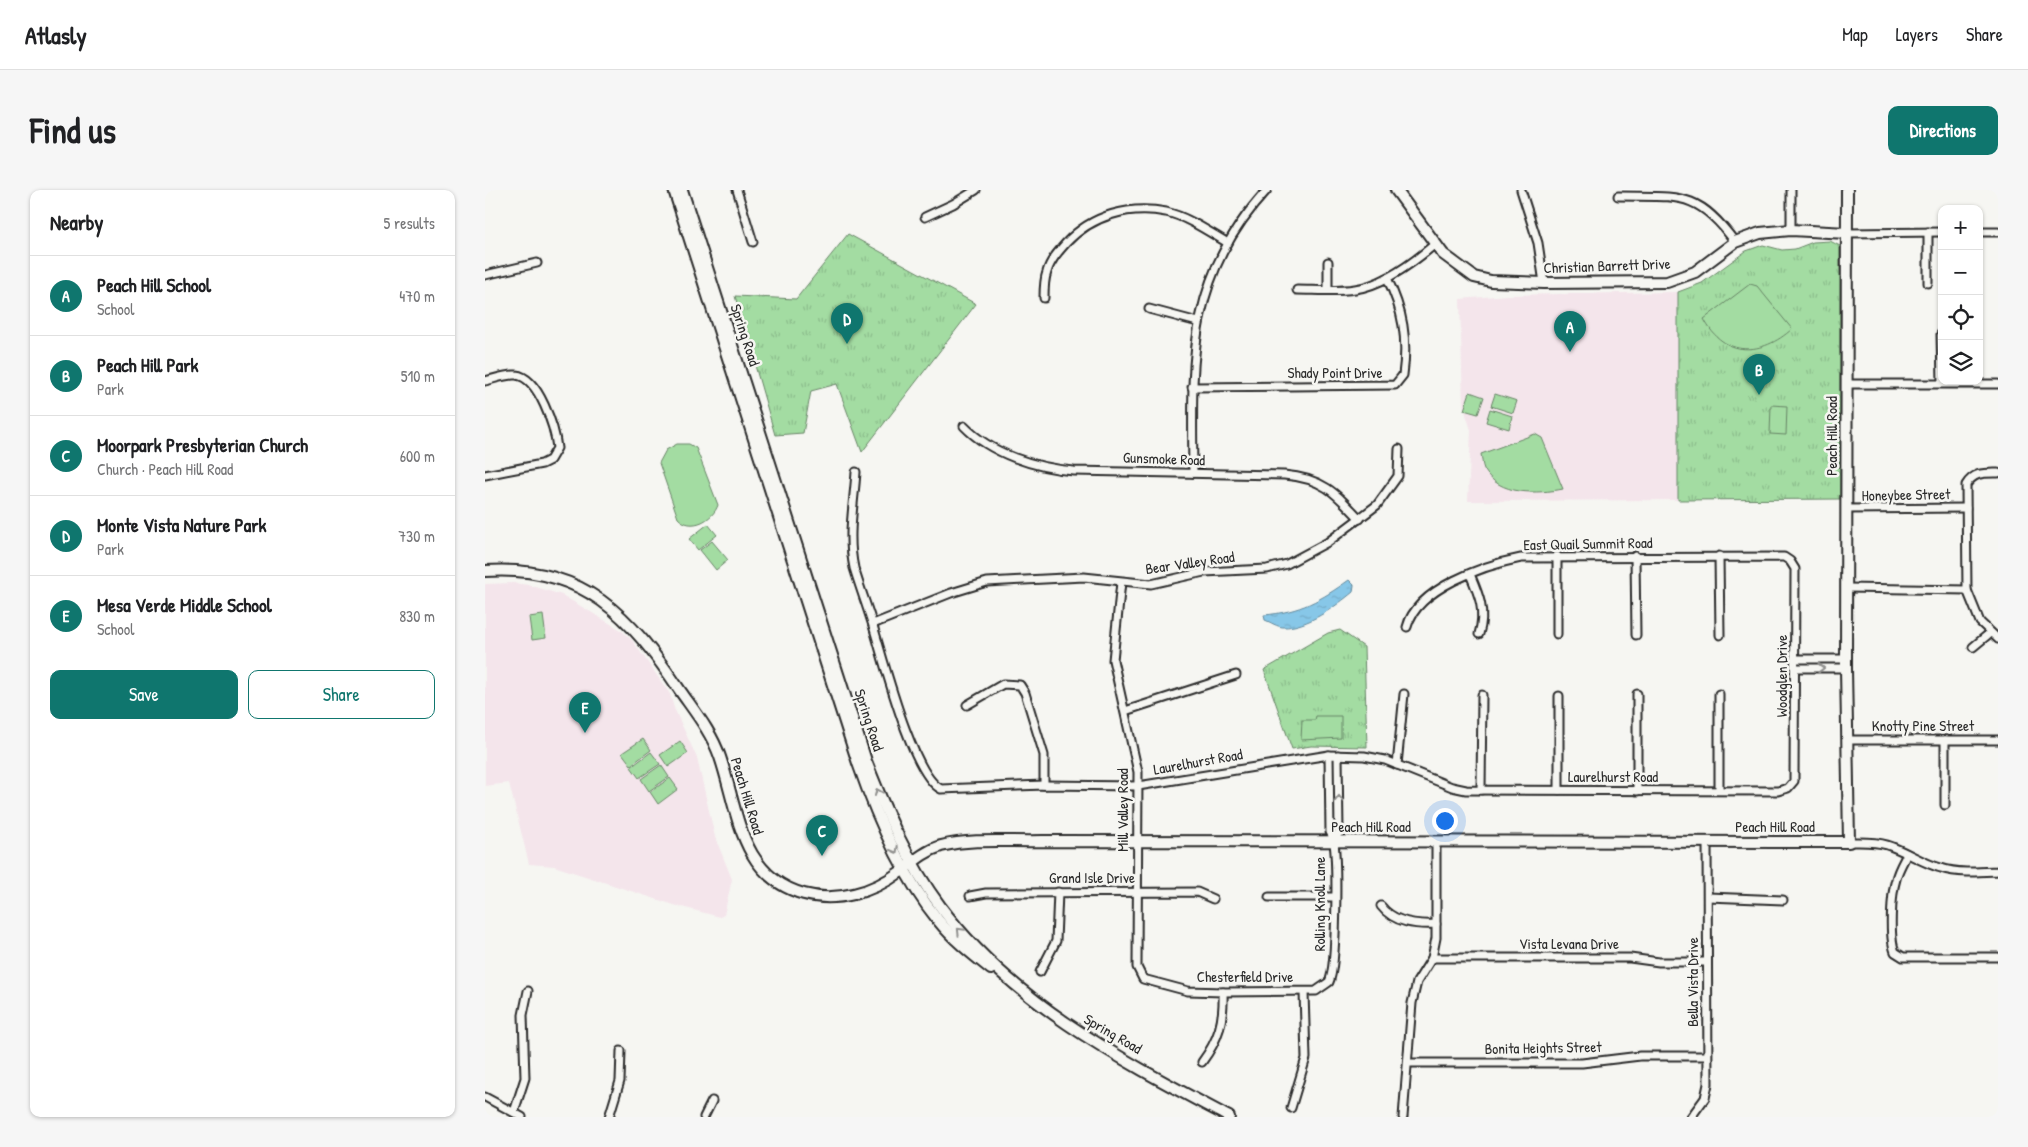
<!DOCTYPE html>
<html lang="en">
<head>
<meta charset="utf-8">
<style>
	:root { --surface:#fff; --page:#f6f6f6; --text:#202124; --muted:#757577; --line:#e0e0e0; --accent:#0f766e }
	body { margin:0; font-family:"Patrick Hand",sans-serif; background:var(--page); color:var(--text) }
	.controls { position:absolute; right:15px; top:15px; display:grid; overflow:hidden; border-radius:10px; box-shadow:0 1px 4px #0004 }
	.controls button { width:45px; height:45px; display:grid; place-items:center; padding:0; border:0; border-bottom:1px solid var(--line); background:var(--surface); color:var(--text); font:25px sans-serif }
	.you { position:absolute; left:959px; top:630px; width:18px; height:18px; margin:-12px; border:4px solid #fff; border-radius:50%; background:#1a73e8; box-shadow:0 0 0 8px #1a73e833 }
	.badge { display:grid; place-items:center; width:32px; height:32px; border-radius:50%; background:var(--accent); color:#fff; font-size:16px; font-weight:700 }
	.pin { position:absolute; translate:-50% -41px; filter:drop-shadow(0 1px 2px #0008) }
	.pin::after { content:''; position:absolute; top:26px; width:18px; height:15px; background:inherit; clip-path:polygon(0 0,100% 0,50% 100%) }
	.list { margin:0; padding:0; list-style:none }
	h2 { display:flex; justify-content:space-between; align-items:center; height:65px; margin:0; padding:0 20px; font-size:21px }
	h2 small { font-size:16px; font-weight:400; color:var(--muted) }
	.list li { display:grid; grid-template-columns:32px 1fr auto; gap:15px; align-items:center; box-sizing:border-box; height:80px; padding:0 20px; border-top:1px solid var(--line) }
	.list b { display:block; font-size:19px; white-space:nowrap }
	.list p { margin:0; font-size:16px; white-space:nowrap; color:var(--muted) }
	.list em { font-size:16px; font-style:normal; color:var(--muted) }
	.actions { display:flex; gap:10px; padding:15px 20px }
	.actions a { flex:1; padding:11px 0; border:1px solid var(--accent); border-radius:10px; text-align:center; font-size:18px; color:var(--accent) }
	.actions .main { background:var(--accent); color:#fff }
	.icon { flex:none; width:28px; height:28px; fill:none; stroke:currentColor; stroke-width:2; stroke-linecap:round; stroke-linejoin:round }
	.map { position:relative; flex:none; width:1513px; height:927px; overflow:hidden; border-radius:10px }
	header { display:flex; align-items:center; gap:30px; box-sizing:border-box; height:70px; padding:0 25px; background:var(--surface); border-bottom:1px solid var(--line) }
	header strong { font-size:24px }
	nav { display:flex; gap:28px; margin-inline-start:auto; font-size:18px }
	.intro { display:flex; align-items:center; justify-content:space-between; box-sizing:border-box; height:120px; padding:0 30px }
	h1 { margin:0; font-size:35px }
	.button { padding:12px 22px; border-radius:10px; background:var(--accent); color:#fff; font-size:18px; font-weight:700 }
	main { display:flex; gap:30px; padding:0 30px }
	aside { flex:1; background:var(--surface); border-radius:10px; box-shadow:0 1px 4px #0004 }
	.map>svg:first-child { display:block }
	.built { fill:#f4e5eb }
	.grass { fill:url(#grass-tufts); stroke:#678466 }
	.pitch { fill:#a3dca2; stroke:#678466 }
	.water { fill:url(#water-ripples); stroke:#62899c }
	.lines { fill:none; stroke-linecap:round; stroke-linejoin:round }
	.street-casing { stroke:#2b2b2b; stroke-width:11 }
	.secondary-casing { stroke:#2b2b2b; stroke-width:14 }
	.street { stroke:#f6f6f2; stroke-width:7 }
	.secondary { stroke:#f6f6f2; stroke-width:10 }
	.oneway { stroke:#90908e }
	.labels { text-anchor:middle; stroke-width:5; stroke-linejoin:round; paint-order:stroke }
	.street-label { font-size:15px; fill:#2b2b2b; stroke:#f6f6f2 }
</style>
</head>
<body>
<header>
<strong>Atlasly</strong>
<nav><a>Map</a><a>Layers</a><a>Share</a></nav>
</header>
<div class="intro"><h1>Find us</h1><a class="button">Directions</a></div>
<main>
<aside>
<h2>Nearby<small>5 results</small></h2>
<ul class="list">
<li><span class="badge">A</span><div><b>Peach Hill School</b><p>School</p></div><em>470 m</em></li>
<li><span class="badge">B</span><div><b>Peach Hill Park</b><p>Park</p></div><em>510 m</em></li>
<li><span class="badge">C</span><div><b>Moorpark Presbyterian Church</b><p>Church · Peach Hill Road</p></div><em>600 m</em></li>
<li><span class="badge">D</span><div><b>Monte Vista Nature Park</b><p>Park</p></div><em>730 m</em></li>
<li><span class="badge">E</span><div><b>Mesa Verde Middle School</b><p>School</p></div><em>830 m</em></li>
</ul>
<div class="actions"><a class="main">Save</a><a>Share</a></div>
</aside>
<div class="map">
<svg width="1513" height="927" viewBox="0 0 1513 927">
	<defs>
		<pattern id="grass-tufts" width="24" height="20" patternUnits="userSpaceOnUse" patternTransform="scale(1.25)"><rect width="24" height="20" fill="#a3dca2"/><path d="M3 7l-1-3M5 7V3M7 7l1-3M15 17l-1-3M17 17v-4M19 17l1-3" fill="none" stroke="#8cbd8c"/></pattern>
		<pattern id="water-ripples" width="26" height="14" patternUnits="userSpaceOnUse" patternTransform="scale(1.25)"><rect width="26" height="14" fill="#87c7e8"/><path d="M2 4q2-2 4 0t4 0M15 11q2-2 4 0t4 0" fill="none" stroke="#75abc7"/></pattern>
	</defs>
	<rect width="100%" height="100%" fill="#f6f6f2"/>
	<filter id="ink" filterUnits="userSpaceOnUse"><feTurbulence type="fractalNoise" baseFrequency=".02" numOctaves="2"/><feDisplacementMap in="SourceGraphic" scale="10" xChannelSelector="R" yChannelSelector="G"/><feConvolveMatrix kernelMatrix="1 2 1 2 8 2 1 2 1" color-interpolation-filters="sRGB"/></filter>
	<g filter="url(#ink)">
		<g class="built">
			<path d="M1193 102V310L983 311 986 240 978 215 975 109 1022 105Z"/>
			<path d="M28 393 44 395 77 405 136 440 147 450 185 504 189 518 212 568 230 647 247 689 239 725 235 727 189 715 69 676 44 674 24 593 0 596V394Z"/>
		</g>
		<g class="grass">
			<path d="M363 44 491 114 377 262 352 194 326 201 318 243 290 245 250 106 311 109Z"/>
			<path d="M1345 51 1355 56V309L1193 310V102L1217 93 1261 61 1278 55 1297 60 1310 59 1328 52Z"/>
			<path d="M855 440 879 457 882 557 826 556 807 559 779 480 843 443Z"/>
		</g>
		<g class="pitch">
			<path d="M1265 94 1272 96 1307 139C1277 166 1239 168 1219 129Z"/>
			<path d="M985 202 999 207 993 224 979 220Z"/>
			<path d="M1010 204 1032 211 1028 223 1006 216Z"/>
			<path d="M1286 215 1302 216 1301 245 1285 244Z"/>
			<path d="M1005 219 1027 226 1024 239 1001 232Z"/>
			<path d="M1050 244 1057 248 1078 299C1053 304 1013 306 999 279 997 275 997 268 996 264Z"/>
			<path d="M192 254H204L211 258 233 315C228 330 206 342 193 328L174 273 181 260Z"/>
			<path d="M223 334 232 345 213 360 204 349Z"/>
			<path d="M227 351 243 370 231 380 215 360Z"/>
			<path d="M58 425 61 448 47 450 44 427Z"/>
			<path d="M831 526H856V548L816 550 817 530H830Z"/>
			<path d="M158 549 166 560 146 575 137 563Z"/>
			<path d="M195 551 203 563 183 577 175 565Z"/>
			<path d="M166 562 175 574 154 588 146 577Z"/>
			<path d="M176 575 184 587 164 601 156 589Z"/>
			<path d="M185 588 193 599 173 614 165 602Z"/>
		</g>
		<path class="water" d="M864 390 869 395 868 402C851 416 822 438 798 437 793 437 785 432 780 430L779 425C815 422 836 410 864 390Z"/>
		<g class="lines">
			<defs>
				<g id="street">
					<path d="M252 0 268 52"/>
					<path d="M1036 0 1053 53 1059 93"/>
					<path d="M1306 0V40"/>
					<path d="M1133 6C1194 7 1212 0 1250 52"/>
					<path d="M440 27 468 14 491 0"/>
					<path d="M1443 42V93"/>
					<path d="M1494 42H1513"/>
					<path d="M1362 43 1457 42"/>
					<path d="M843 72V100"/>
					<path d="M0 85 52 73"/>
					<path d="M812 100C830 100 851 102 870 99 899 95 928 73 950 54"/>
					<path d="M559 108C559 99 559 90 562 82 565 71 573 62 581 53 607 25 644 15 681 22 703 27 724 42 743 53"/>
					<path d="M664 119 713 132"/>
					<path d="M1456 144 1457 193"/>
					<path d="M0 191C9 189 21 184 31 185 54 187 70 239 72 258L65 270 57 274 0 285"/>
					<path d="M1362 194H1513"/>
					<path d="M707 197 910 195 918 185C923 149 918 120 902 88"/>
					<path d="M479 236C506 264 551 278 589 281L799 285C837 288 850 302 875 329"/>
					<path d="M371 282C369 314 362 345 369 378 375 398 383 419 389 439 399 472 428 586 456 599L559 595 653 596 844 565 879 566 900 570 967 597 981 600 1293 601 1303 598 1309 591 1310 379 1305 371 1299 367 1036 368C1000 375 932 398 922 437"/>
					<path d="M708 283C707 172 701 88 782 0"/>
					<path d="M1513 283C1498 283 1489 282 1481 295L1482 400 1495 432 1513 449"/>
					<path d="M1362 319 1481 318"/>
					<path d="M1072 366V444"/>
					<path d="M1150 366 1151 445"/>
					<path d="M1234 366 1235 445"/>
					<path d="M985 384C994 405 1001 421 994 444"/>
					<path d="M636 392 628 470 653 582 652 777 658 789 703 801 738 802 831 801 844 792C852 776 852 675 849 653 849 649 847 646 845 642L844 565"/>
					<path d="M1362 398 1482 400"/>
					<path d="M388 434 466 403 502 392 599 387 666 394 719 382 782 379 802 374 843 352 892 315 913 286 914 259"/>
					<path d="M1488 457 1505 443"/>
					<path d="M1310 469H1361"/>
					<path d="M1310 478H1361"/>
					<path d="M1152 504V601"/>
					<path d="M1234 504V600"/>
					<path d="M482 515 518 494 535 495 540 503 559 565V595"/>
					<path d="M640 521 751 485"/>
					<path d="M1362 550H1513"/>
					<path d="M1460 550V615"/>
					<path d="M912 575 919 504"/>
					<path d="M996 600 997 505"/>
					<path d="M1074 600V506"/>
					<path d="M849 651 854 642 853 565"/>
					<path d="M1364 652C1377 652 1390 651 1402 655 1421 661 1437 673 1456 678 1474 684 1494 682 1513 681"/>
					<path d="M1422 664C1418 672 1413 680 1411 689 1406 705 1404 747 1410 762L1418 767H1513"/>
					<path d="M485 706 501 703 712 702 728 709"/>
					<path d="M784 707H849"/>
					<path d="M1223 707 1298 710"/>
					<path d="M896 716C909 733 931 735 951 734"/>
					<path d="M947 768H1145L1174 772H1222"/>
					<path d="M555 782 571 751 573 702"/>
					<path d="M717 872C734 849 739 831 738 802"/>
					<path d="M923 873H1097L1155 866H1222"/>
					<path d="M0 907 37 927"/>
					<path d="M806 918 821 868 819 802"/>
					<path d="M29 922 40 888 38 825 43 801"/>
					<path d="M124 927 135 891 136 861"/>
					<path d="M219 927 227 911"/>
					<path d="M918 927 927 813 932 792 947 768 951 748V652"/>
					<path d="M1206 927 1220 908 1223 894 1222 652"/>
				</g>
				<g id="secondary">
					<path d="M189 0 373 573C391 625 418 687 453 730 468 749 487 764 506 779"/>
					<path d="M197 0 381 571C401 622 423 673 455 716 528 814 639 871 744 927"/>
					<path d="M911 0 958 64 989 87 1006 91 1059 93 1182 92 1210 82 1250 52 1275 43 1306 40 1362 43"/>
					<path d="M0 381C99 374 145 426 196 502 210 522 227 543 235 567 253 619 254 686 319 704 352 713 388 702 415 682 428 672 440 661 456 656 488 648 525 652 558 651L1364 652 1361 478 1362 0"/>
				</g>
			</defs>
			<use href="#street" class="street-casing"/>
			<use href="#secondary" class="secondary-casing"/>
			<use href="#street" class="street"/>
			<use href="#secondary" class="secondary"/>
		</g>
		<defs><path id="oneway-chevron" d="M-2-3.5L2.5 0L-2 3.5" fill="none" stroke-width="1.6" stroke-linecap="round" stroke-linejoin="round" transform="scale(1.25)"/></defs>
		<g class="oneway">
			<use href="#oneway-chevron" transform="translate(1336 478)"/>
			<use href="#oneway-chevron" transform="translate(393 602) rotate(-113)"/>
			<use href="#oneway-chevron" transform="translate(854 609) rotate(-91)"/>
			<use href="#oneway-chevron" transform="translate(410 660) rotate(62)"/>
			<use href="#oneway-chevron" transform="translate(475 741) rotate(-134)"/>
		</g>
	</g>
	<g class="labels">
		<g class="street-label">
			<text transform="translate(1122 76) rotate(-2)" y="5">Christian Barrett Drive</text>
			<text transform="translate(260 145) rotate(72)" y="5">Spring Road</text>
			<text x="850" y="188">Shady Point Drive</text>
			<text transform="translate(1347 246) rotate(-90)" y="5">Peach Hill Road</text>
			<text transform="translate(679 269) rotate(2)" y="5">Gunsmoke Road</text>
			<text transform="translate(1421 305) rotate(-1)" y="5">Honeybee Street</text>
			<text transform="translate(1103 354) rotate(-1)" y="5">East Quail Summit Road</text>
			<text transform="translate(705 373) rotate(-8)" y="5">Bear Valley Road</text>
			<text transform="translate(1297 486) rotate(-90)" y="5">Woodglen Drive</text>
			<text transform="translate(384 530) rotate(72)" y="5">Spring Road</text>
			<text x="1438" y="541">Knotty Pine Street</text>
			<text transform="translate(713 572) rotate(-10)" y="5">Laurelhurst Road</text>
			<text x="1128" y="592">Laurelhurst Road</text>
			<text transform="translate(262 606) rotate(73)" y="5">Peach Hill Road</text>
			<text transform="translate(638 620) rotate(-90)" y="5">Mill Valley Road</text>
			<text x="886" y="642">Peach Hill Road</text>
			<text x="1290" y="642">Peach Hill Road</text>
			<text x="607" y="693">Grand Isle Drive</text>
			<text transform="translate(835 714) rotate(-90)" y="5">Rolling Knoll Lane</text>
			<text x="1084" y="759">Vista Levana Drive</text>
			<text x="760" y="792">Chesterfield Drive</text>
			<text transform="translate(1208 792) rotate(-90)" y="5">Bella Vista Drive</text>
			<text transform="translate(628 844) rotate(30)" y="5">Spring Road</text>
			<text transform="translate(1058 858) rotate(-1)" y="5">Bonita Heights Street</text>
		</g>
	</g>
</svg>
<div class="controls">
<button>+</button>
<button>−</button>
<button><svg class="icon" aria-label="locate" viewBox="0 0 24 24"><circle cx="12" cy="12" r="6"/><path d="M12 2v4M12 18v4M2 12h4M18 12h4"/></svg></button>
<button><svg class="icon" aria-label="layers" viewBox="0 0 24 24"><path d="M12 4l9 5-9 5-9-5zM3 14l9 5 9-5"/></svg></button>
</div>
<div class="you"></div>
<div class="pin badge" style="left:1085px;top:162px">A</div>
<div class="pin badge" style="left:1274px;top:205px">B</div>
<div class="pin badge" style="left:337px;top:666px">C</div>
<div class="pin badge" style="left:362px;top:154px">D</div>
<div class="pin badge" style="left:100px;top:543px">E</div>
</div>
</main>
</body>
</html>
